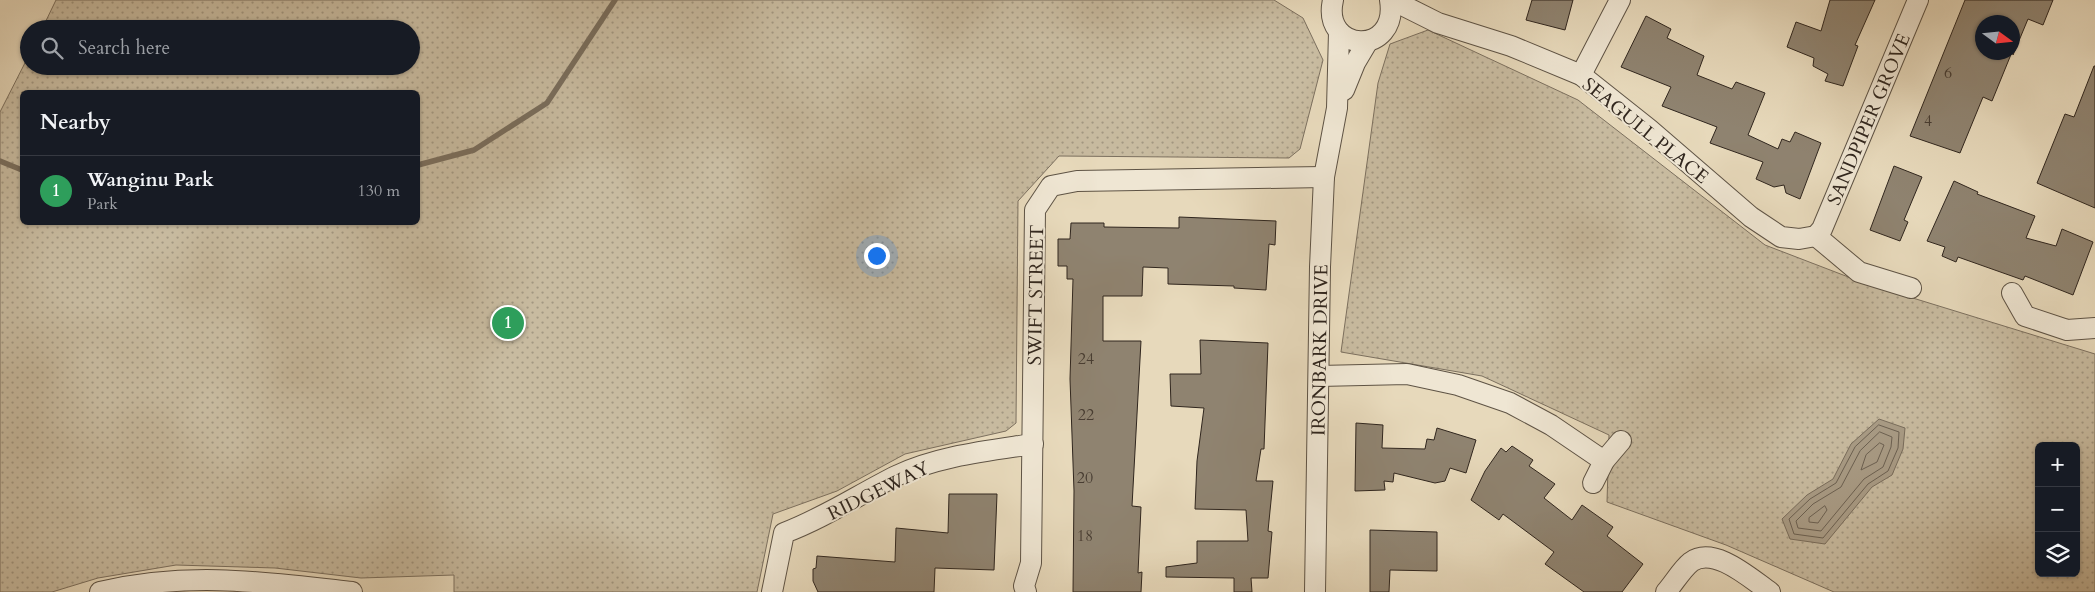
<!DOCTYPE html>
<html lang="en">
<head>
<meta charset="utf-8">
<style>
	:root { --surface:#171b24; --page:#20242c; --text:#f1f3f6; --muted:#9ea1a6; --line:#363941; --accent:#c59692 }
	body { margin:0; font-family:Cardo,serif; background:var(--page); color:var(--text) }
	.controls { position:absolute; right:15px; bottom:15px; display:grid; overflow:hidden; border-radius:8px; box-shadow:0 1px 4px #0004 }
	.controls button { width:45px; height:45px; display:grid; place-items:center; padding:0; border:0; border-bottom:1px solid var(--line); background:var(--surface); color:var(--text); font:25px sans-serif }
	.compass { position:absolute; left:1975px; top:15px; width:45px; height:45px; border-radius:50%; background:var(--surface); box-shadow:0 1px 4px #0004; rotate:105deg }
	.you { position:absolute; left:876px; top:255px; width:18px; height:18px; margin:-12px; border:4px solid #fff; border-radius:50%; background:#1a73e8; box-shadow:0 0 0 8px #1a73e833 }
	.badge { display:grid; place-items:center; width:32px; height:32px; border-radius:50%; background:var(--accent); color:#fff; font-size:16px; font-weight:700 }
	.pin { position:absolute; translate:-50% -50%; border:2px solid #fff; box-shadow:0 1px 5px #0006 }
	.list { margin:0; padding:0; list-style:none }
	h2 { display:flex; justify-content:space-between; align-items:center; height:65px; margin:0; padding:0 20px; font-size:21px }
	h2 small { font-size:16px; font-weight:400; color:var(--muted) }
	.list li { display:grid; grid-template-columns:32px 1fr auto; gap:15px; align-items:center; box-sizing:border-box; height:70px; padding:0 20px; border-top:1px solid var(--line) }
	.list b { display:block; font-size:19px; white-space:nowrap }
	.list p { margin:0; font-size:16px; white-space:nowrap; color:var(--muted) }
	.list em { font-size:16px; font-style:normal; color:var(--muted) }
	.icon { flex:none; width:28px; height:28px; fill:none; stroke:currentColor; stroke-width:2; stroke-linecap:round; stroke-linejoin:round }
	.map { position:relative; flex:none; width:2095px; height:592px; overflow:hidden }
	.search { position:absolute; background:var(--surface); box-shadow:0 1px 4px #0004; left:20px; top:20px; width:400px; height:55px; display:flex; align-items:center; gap:12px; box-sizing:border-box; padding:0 18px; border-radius:28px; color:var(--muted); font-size:19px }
	.panel { position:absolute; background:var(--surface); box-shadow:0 1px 4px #0004; left:20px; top:90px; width:400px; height:135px; border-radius:8px }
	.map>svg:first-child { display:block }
	.park { fill:url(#park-dots); stroke:#7c705f; fill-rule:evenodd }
	.water { fill:#a99c86; stroke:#796d5c }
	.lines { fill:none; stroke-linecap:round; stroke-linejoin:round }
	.shore { stroke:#6c6152; stroke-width:1 }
	.stream { stroke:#796d5c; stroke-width:5.5 }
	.building { fill:#8f8370; stroke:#30261e }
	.street-casing { stroke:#5e5345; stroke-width:22 }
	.street { stroke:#efe6d3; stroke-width:20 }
	.labels { text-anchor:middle; stroke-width:4; stroke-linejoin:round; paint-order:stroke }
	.number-label { font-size:16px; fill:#483d32 }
	.street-label { font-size:19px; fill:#30261e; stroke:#efe6d3 }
</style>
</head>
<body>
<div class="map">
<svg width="2095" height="592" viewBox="0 0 2095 592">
	<defs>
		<pattern id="park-dots" width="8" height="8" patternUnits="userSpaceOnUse" patternTransform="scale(1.25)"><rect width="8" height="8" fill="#c8bba0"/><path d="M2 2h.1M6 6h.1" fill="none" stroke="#a39882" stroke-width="1.8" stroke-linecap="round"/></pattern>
	</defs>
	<rect width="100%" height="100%" fill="#e7d9bb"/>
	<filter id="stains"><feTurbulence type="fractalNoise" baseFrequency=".004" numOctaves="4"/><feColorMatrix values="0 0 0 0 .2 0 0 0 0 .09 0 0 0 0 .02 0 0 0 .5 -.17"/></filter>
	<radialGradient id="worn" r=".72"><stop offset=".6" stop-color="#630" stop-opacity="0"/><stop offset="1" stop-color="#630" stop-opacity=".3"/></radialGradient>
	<g class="park">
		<path d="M56 0H1274L1303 18 1323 60 1300 149 1289 158 1059 156 1018 201 1016 423 1006 431 905 454 837 491 773 514 757 592H454V575L361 578 275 568 176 565 98 578 52 592H0V112L29 55V66H411V29H42ZM22 92H418V222H22Z"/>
		<path d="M1428 30 1578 100 1765 245 1864 283 2095 354V592H1834L1726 545 1607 502 1609 435 1482 376 1341 352 1378 83 1390 44ZM2039 446H2076V573H2039Z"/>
	</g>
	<path class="water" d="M1879 419 1905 428 1903 449 1892 475 1872 487 1825 544 1790 539 1782 519 1807 495 1833 479 1851 444Z"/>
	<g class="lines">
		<g class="shore">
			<path d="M1879 425 1899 432 1898 448 1888 471 1868 484 1823 538 1794 534 1789 519 1810 499 1836 483 1855 447Z"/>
			<path d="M1880 432 1892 437 1891 447 1883 467 1864 479 1821 531 1798 528 1796 521 1813 504 1841 487 1860 451Z"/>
			<path d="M1880 443 1884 445 1877 462 1861 470 1866 455Z"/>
			<path d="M1825 506 1827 510 1818 523 1809 522V518Z"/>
		</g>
		<g class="stream">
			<path d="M0 161 22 170"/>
			<path d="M418 165 474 150 547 103 615 0"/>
		</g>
	</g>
	<g class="building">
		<path d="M1532 0H1573L1565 30 1526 20Z"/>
		<path d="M1830 0H1875L1855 45 1858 46 1843 86 1825 81 1828 74 1813 66 1814 58 1787 47 1796 22 1821 31Z"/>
		<path d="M1965 0H2053L2043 25 2028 19 2013 55 2012 22H1982V52H2012L1992 101 1983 97 1960 153 1910 136Z"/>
		<path d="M1646 16 1671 29 1667 38 1704 56 1697 75 1732 89 1736 82 1765 93 1748 135 1778 149 1782 139 1790 142 1795 132 1821 143 1800 199 1786 193 1784 185 1774 187 1756 179 1763 162 1710 143 1717 127 1662 106 1671 87 1621 67Z"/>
		<path d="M2094 66H2095V208L2037 183 2065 114 2074 117Z"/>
		<path d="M1894 166 1922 177 1904 220 1908 222 1900 241 1870 230Z"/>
		<path d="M1954 181 1978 192 1977 194 2035 216 2026 238 2056 246 2062 229 2093 242 2073 295 2025 276 2023 280 1958 257 1956 262 1942 256 1945 247 1927 241Z"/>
		<path d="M1179 217 1276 221 1275 245 1269 244 1266 290 1234 288V286L1168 284V268L1143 267 1142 296H1103V341H1141L1132 506 1141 507 1138 573 1142 572 1141 592H1073L1074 491 1070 379 1073 279H1067V266H1058V239H1070L1071 223H1104V227L1179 228Z"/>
		<path d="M1200 340 1268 343 1264 449H1261L1256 481H1273L1268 531 1272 532 1268 578H1251L1252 592H1234V578L1166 577V567L1197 563V541H1248L1246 510 1195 509 1197 461 1204 408 1171 406 1170 374H1201Z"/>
		<path d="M1356 423 1383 425 1382 448 1425 449 1427 439 1434 440 1437 428 1476 440 1466 473 1450 468 1445 481 1435 483 1394 473 1393 482 1384 481 1385 490 1355 491Z"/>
		<path d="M1512 446 1533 460 1529 466 1555 484 1544 498 1572 520 1582 505 1613 527 1607 536 1643 564 1622 592H1584L1545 564 1554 552 1503 514 1499 520 1471 500 1485 471 1501 448 1506 452Z"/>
		<path d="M949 494H997L994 570 935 568 934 592H818L813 581V569L816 568 817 556 895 562 896 528 948 533Z"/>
		<path d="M1370 530 1437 532V571L1390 570 1389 592H1370Z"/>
	</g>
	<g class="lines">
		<defs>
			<g id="street">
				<path d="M1333 0C1321 53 1399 57 1390 0"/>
				<path d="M1392 0 1438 23 1511 46 1581 75 1649 129 1751 217 1781 237 1799 239 1816 236"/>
				<path d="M1581 75 1620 0"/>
				<path d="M1344 90 1355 63 1368 41"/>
				<path d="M1816 236 1822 229 1918 0"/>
				<path d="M1816 236 1859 272 1911 288"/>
				<path d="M2012 293 2025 316 2067 330 2095 328"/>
				<path d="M1319 376 1407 374 1458 385 1510 403 1551 425 1604 461"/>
				<path d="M1593 483 1604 461 1621 441"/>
				<path d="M100 592C188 571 264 582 352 592"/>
				<path d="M772 592 784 533C824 518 858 495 896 476 938 456 987 451 1033 444"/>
				<path d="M1026 592 1024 586 1031 563 1035 210 1051 186 1077 181 1324 177"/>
				<path d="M1315 592 1320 267 1324 177 1337 108 1339 32"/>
				<path d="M1666 592C1674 583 1682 569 1691 562 1714 545 1751 579 1770 592"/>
			</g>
		</defs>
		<use href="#street" class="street-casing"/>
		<use href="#street" class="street"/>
	</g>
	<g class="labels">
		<g class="number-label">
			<text x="1948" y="78">6</text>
			<text x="1928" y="126">4</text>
			<text x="1086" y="364">24</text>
			<text x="1086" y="420">22</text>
			<text x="1085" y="483">20</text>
			<text x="1085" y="541">18</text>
		</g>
		<g class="street-label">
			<text transform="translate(1868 119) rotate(-67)" y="7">SANDPIPER GROVE</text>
			<text transform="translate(1646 130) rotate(39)" y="7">SEAGULL PLACE</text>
			<text transform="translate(1035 295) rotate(-89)" y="7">SWIFT STREET</text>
			<text transform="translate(1319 350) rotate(-89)" y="7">IRONBARK DRIVE</text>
			<text transform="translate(878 490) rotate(-26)" y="7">RIDGEWAY</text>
		</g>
	</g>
	<rect width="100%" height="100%" filter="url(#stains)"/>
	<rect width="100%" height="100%" fill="url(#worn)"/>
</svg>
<div class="controls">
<button>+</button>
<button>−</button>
<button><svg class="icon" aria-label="layers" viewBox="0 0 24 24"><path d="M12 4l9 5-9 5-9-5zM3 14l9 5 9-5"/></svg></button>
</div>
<svg class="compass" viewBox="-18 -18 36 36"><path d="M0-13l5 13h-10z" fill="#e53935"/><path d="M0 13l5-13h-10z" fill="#9ea1a6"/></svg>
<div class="you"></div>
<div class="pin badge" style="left:508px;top:323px;background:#2e9e5b">1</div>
<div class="search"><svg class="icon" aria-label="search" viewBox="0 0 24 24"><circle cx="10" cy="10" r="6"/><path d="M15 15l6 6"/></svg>Search here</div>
<section class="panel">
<h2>Nearby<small></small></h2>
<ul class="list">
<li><span class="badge" style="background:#2e9e5b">1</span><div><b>Wanginu Park</b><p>Park</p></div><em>130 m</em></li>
</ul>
</section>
</div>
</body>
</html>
